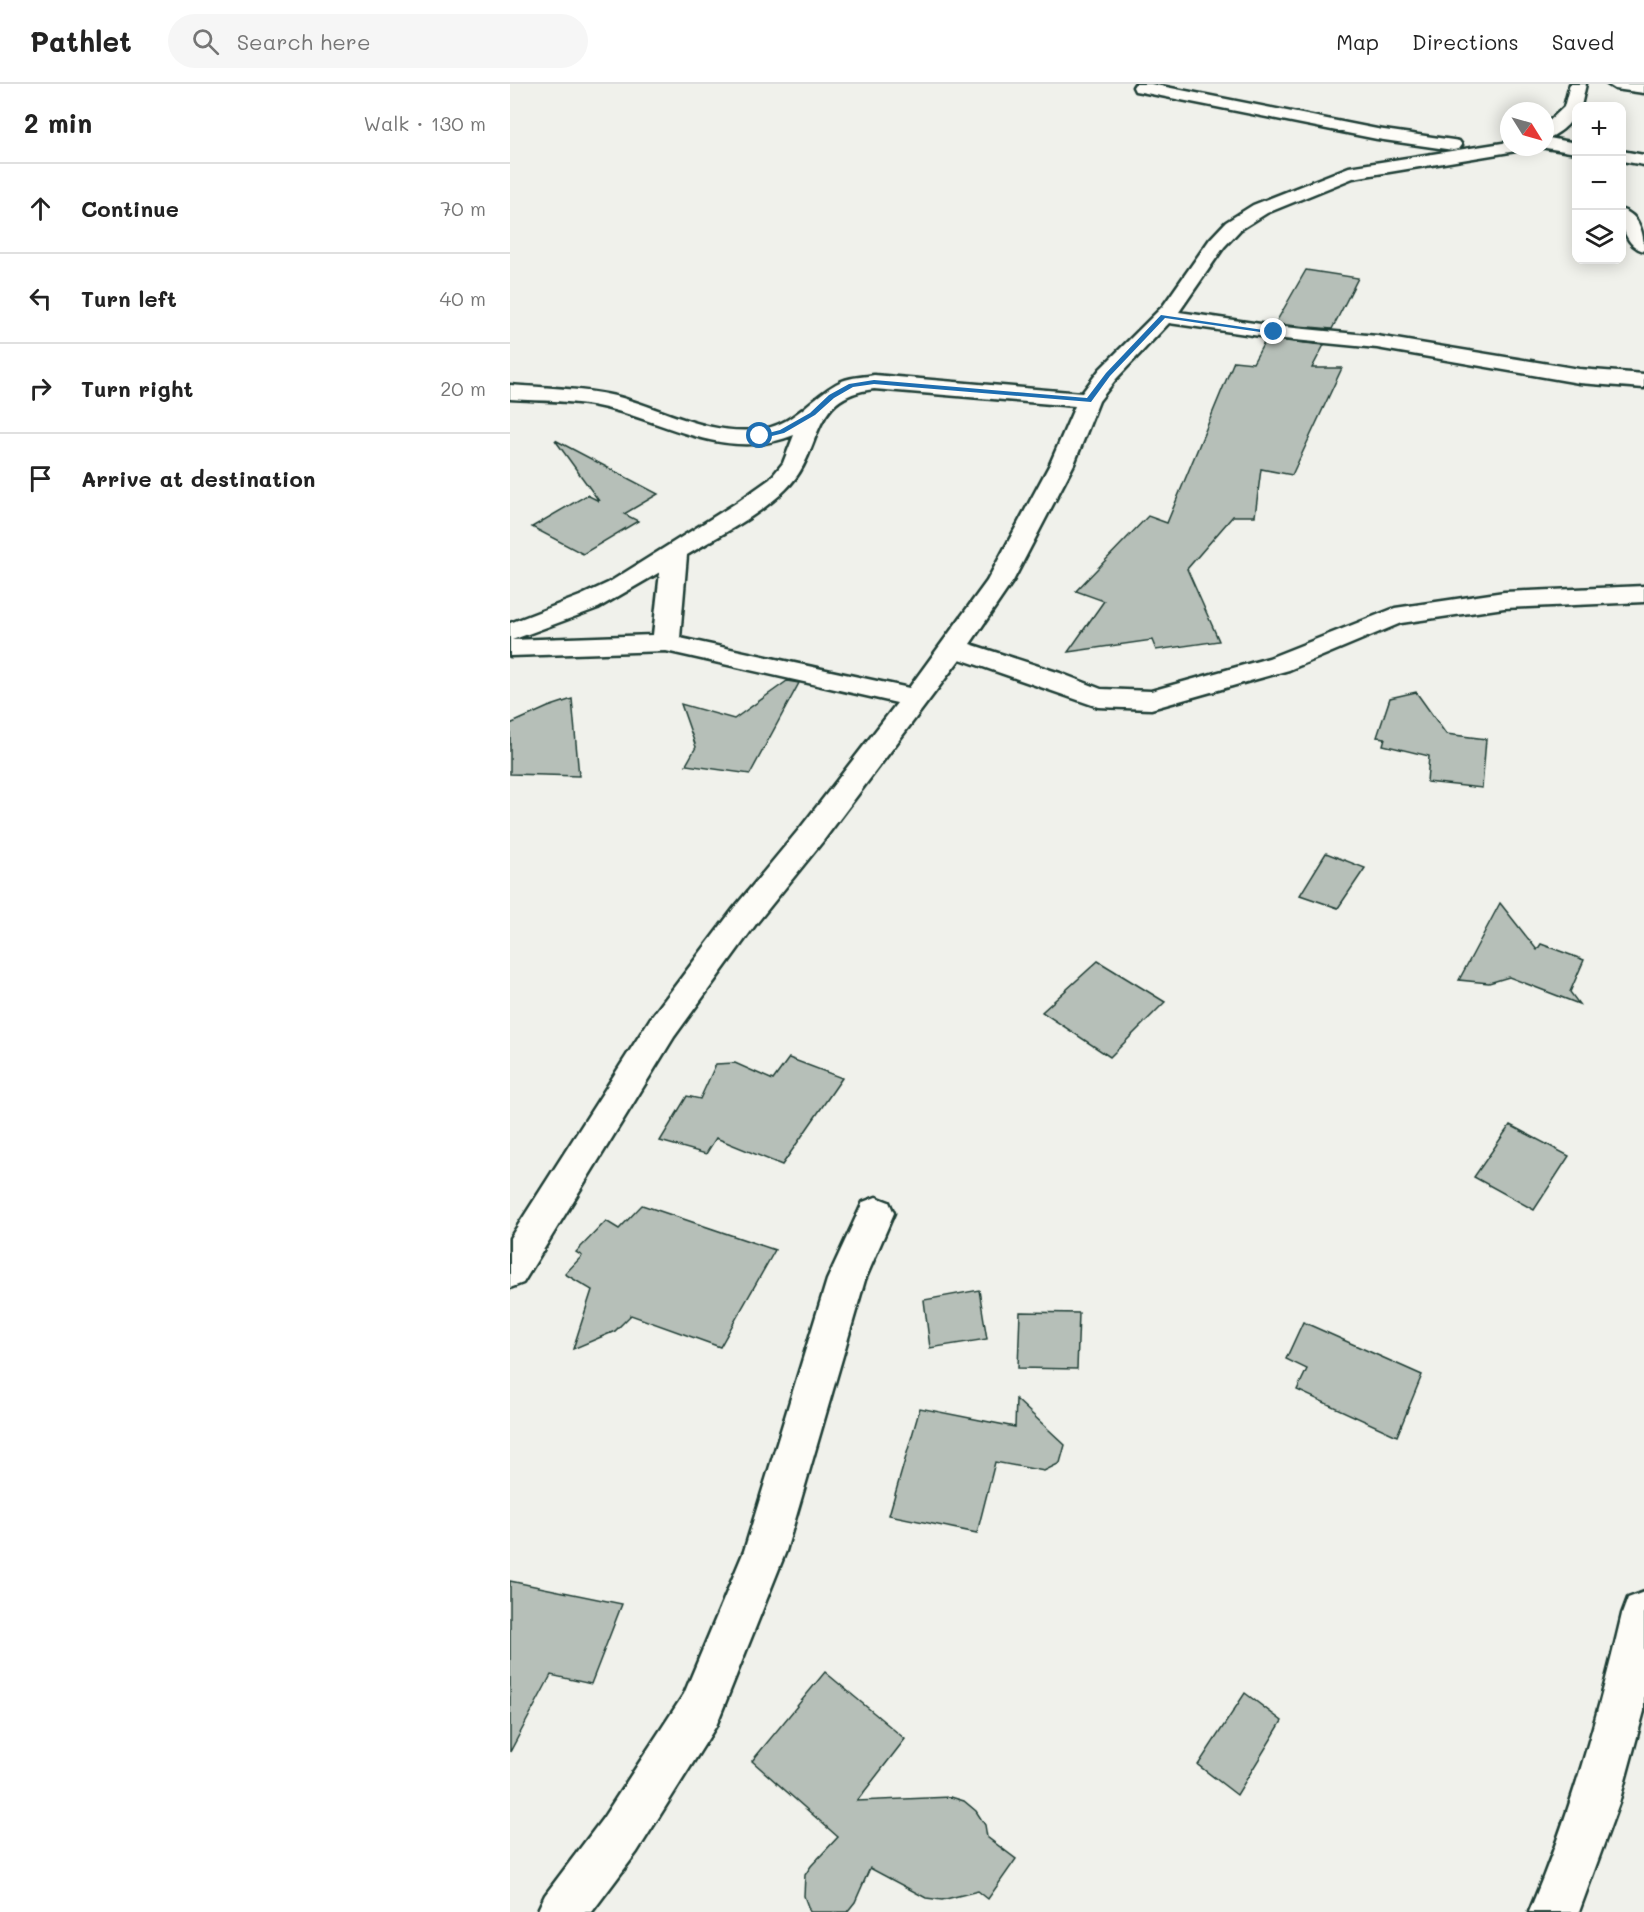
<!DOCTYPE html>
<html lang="en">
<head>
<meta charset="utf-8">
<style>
	:root { --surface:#fff; --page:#f6f6f6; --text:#222; --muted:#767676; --line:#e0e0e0 }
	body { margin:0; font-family:Mali,sans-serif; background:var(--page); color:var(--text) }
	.controls { position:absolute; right:18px; top:18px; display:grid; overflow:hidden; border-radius:12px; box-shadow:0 3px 15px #0003 }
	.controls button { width:54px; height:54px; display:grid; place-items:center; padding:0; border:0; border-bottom:2px solid var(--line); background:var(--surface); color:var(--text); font:30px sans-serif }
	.compass { position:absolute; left:990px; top:18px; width:54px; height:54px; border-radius:50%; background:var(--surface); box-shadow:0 3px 15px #0003; rotate:127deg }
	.stop { position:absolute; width:18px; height:18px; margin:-14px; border:4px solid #1f6fb2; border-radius:50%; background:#fff }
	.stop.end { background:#1f6fb2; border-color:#fff; box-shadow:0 2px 6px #0008 }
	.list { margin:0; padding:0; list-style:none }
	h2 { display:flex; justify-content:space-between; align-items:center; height:78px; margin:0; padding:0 24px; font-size:26px }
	h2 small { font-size:20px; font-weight:400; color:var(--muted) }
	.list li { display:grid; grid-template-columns:39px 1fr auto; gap:18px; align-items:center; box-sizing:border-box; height:90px; padding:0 24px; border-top:2px solid var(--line) }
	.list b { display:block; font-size:22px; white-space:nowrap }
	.list em { font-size:20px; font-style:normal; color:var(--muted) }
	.icon { flex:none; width:33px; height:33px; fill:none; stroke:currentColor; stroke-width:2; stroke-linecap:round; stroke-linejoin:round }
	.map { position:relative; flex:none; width:1134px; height:1828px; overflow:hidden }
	header { display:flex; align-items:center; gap:36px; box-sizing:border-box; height:84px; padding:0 30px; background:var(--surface); border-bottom:2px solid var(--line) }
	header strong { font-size:28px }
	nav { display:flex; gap:33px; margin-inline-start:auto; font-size:21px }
	.search { width:420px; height:54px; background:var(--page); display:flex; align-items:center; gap:15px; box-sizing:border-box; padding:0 21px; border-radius:33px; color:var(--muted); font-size:22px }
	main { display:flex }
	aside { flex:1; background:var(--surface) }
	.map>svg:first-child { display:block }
	.building { fill:#b6bfb8; stroke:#1f3d34; stroke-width:1.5 }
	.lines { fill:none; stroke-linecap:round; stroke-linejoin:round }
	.street-casing { stroke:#1f3d34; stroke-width:5 }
	.street { fill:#fdfcf7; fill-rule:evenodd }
	.route { fill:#1f6fb2 }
</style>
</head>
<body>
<header>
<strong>Pathlet</strong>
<div class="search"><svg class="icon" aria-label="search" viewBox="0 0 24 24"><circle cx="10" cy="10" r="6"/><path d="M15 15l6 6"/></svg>Search here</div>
<nav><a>Map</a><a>Directions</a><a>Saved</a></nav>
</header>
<main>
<aside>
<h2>2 min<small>Walk · 130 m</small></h2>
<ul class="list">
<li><svg class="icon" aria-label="ahead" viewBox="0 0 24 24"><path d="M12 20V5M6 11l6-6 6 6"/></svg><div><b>Continue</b></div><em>70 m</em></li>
<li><svg class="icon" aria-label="left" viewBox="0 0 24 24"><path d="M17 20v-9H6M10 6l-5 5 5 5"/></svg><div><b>Turn left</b></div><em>40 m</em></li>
<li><svg class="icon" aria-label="right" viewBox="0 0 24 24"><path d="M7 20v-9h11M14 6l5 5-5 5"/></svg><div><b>Turn right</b></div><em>20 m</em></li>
<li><svg class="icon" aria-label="arrive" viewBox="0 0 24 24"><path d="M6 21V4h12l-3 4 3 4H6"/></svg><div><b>Arrive at destination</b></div></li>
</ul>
</aside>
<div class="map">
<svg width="1134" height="1828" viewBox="0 0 1134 1828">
	<rect width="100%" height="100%" fill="#f0f1eb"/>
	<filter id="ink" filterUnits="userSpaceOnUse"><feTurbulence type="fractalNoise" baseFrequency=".0167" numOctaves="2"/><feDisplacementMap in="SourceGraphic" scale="12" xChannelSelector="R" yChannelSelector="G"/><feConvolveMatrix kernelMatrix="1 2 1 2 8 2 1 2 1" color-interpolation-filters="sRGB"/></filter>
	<g filter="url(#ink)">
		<g class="building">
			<path d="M796 186 848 194 822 245 765 240Z"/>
			<path d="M756 255 814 261 802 284H832L782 391 751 385 745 432H723L677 485 709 557 646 566 642 556 558 568 594 517 566 507 638 432 657 439 724 277 743 279Z"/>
			<path d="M45 356 148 410 114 430 128 437 73 470 22 443 77 411 89 417Z"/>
			<path d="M277 597 289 599 240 690 176 681 186 663 171 620 224 635Z"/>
			<path d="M906 608 936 650 976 655 972 704 917 698 919 672 873 661 875 654 867 653 880 614Z"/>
			<path d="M62 615 69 692 0 690V640L38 623Z"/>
			<path d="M816 769 855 784 828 824 790 811Z"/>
			<path d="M990 819 1027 866 1031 860 1074 876 1060 908 1069 920 999 893 979 899 949 896Z"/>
			<path d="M588 877 655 918 600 973 532 928Z"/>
			<path d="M279 974 332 994 272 1081 206 1054 196 1070 150 1057 177 1012 190 1015 206 980 225 979 263 996Z"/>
			<path d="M1000 1041 1059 1072 1024 1126 964 1093Z"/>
			<path d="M132 1121 265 1166 210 1263 121 1231 105 1247 63 1265 82 1206 55 1190 72 1172 66 1168 96 1137 109 1145Z"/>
			<path d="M469 1206 477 1255 420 1264 414 1216Z"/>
			<path d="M510 1228 569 1229 567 1285 508 1284Z"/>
			<path d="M793 1238 912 1291 887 1352 787 1306 797 1285 776 1275Z"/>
			<path d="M506 1315 555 1361 550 1379 534 1387 485 1378 467 1449 379 1431 410 1324 505 1343Z"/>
			<path d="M0 1497 112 1520 81 1600 41 1591 0 1668Z"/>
			<path d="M315 1588 395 1655 347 1717 441 1713 454 1717 466 1727 475 1741 477 1753 506 1775 478 1815 468 1807 432 1816 416 1814 360 1784 345 1818 337 1828H300L294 1812 295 1791 301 1782 328 1753 242 1677Z"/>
			<path d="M735 1609 772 1637 727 1711 688 1681Z"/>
		</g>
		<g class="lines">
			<defs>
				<g id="street">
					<path d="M625 0H641L867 45 943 56 949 57 952 61 949 65 943 66 867 55 631 8 625 7 623 3Z"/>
					<path d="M1060 0H1076L1071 22H1066C1066 37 1051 48 1039 54L1066 59V69L1030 63H1035V41L1054 23Z"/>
					<path d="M1097 0H1134V9L1105 5Z"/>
					<path d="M999 58V63H1009L1006 67 843 94 757 129 730 146 714 163 669 228 764 242 867 252 1069 285 1134 290V304L1069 299 867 264 764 254 659 239 606 295 589 317 564 380 503 497 460 560 550 589 591 605 641 607 759 574 885 524 994 508 1134 502V518L994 524 891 539 779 586 641 625 588 623 450 575 313 757 246 840 164 953 13 1199 0 1204V1154L140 935 224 824 291 743 387 619 156 567 0 572V539L70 512 98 499 226 419 260 395 273 379 284 351C218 378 159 339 96 324 65 316 32 317 0 315V301C35 304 71 304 105 312 152 324 196 351 246 346 285 343 301 311 332 297 342 293 354 293 364 291L572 309 590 285 653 222 700 155 716 138 743 121 839 83ZM364 305 565 322 540 380 477 497 399 604 170 554 177 471C210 451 249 432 276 405 315 368 296 313 364 305ZM150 488 143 551 2 556 88 524Z"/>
					<path d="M1112 67 1134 71V81L1112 77Z"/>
					<path d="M1112 126C1130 131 1134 151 1134 167 1117 163 1110 142 1112 126Z"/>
					<path d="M366 1113 379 1118 384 1129 355 1196 276 1467 206 1642 127 1768 82 1828H27L35 1811 93 1734 174 1610 234 1467 317 1196 353 1118Z"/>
					<path d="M1134 1508V1627L1109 1719 1069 1828H1019C1060 1731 1088 1632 1112 1530L1118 1514Z"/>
				</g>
			</defs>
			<use href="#street" class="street-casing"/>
			<use href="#street" class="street"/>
		</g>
	</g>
	<path class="route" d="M651 231 767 248 764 250 655 234 600 292 581 318 364 300 343 303 324 314 305 331 274 349 250 355 247 352 270 346 300 329 319 311 339 300 364 296 577 314 596 289Z"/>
</svg>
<div class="controls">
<button>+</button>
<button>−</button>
<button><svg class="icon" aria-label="layers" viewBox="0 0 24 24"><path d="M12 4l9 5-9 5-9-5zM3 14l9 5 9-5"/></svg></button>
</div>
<svg class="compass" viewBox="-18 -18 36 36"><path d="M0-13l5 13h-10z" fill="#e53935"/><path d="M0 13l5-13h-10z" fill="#767676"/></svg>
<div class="stop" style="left:250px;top:352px"></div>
<div class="stop end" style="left:764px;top:248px"></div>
</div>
</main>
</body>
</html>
